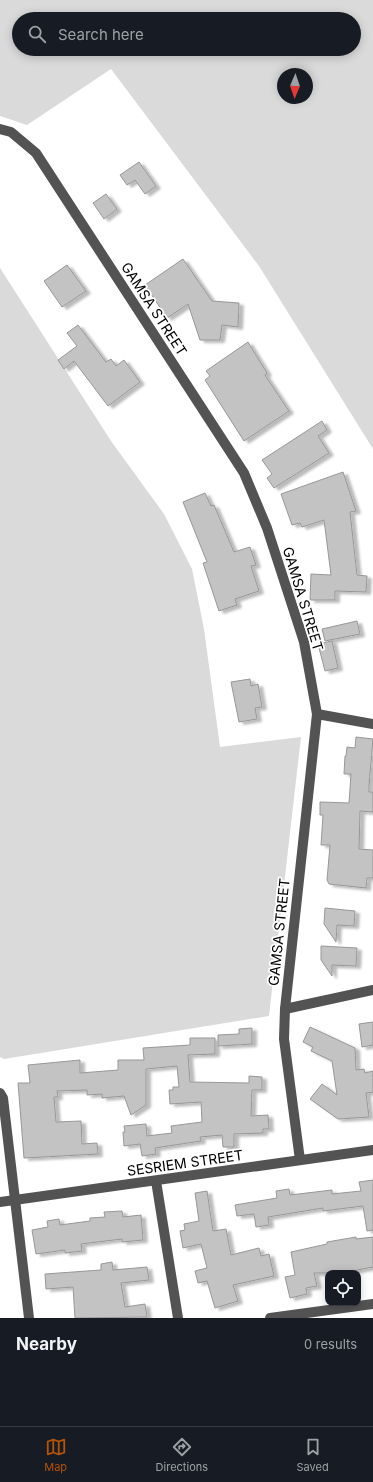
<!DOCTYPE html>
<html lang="en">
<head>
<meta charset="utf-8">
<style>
	:root { --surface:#171b24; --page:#242831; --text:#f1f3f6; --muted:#9ea1a6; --line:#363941; --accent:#b45309 }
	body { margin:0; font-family:Inter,sans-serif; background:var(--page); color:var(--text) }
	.controls { position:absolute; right:12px; bottom:12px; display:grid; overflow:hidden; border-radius:8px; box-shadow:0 2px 10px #0003 }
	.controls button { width:36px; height:36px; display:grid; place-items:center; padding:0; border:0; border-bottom:1px solid var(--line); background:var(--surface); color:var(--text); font:20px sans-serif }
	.compass { position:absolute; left:277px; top:68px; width:36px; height:36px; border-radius:50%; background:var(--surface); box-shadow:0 2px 10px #0003; rotate:182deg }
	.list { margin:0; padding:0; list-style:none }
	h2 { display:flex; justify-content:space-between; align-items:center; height:52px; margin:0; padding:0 16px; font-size:17px }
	h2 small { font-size:13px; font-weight:400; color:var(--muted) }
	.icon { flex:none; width:22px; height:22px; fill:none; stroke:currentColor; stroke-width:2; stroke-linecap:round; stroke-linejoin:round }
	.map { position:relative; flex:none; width:373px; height:1318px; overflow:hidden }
	.search { position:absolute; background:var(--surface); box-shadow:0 2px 10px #0003; left:12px; right:12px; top:12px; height:44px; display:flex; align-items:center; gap:10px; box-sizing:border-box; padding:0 14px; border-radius:22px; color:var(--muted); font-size:15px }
	.sheet { height:108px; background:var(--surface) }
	nav { display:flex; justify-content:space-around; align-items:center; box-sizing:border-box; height:56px; border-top:1px solid var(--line); background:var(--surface); font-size:11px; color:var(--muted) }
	nav a { display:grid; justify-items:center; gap:2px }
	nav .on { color:var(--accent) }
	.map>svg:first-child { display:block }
	.green { fill:#dadada; fill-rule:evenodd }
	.building { fill:#c3c3c3; stroke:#979797; filter:url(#shadow) }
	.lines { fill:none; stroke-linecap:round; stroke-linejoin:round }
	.minor { stroke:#535353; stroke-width:10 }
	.labels { text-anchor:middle; stroke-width:3.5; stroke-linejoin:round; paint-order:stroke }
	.street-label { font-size:14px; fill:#000; stroke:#fff }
</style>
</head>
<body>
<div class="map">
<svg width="373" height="1318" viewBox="0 0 373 1318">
	<defs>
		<filter id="shadow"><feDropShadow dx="4.5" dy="2.5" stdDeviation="1" flood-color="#0004"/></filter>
	</defs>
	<rect width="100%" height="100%" fill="#fff"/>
	<g class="green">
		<path d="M0 0H373V449L259 266 111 69 27 125 0 116ZM19 19H354V49H19ZM283 74H307V98H283Z"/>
		<path d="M0 268 111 441 164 514 192 569 204 629 220 747 301 737 269 1016 4 1059 0 1057Z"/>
	</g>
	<g class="building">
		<path d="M139 162 156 186 145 194 135 180 127 185 120 175Z"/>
		<path d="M106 194 117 209 104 219 93 203Z"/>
		<path d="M183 259 212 301 239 303 238 327 222 325 220 340H200L188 304 167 318 145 285Z"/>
		<path d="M67 265 86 291 62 307 44 281Z"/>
		<path d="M78 325 106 362 111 359 116 366 124 360 140 382 108 406 74 361 64 369 58 360 77 346 67 333Z"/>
		<path d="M248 342 267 373 265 375 289 411 244 441 205 380 210 376 206 371Z"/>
		<path d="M322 421 327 430 318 436 329 453 274 488 267 478 272 474 262 460Z"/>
		<path d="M343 472 356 511 350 512 357 575 367 576 366 592 335 591V600H310L311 574 331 575 324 520 302 527 300 523 292 525 281 494Z"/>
		<path d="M205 493 211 506 214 505 234 552 250 547 256 565 251 566 259 591 235 599 237 605 219 611 203 563 207 562 183 502Z"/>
		<path d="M357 621 360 634 325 641 322 629Z"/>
		<path d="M332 641 338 668 325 671 318 644Z"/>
		<path d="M250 679 251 686 258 684 262 707 255 708 257 719 239 722 231 682Z"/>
		<path d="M356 737 373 739 369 785V792H373V812L360 811 359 849 373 850V878H367L366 888 329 884 327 880 330 845H321L323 815H320V802L349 803 351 774H344L345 756H346L347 747 355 748Z"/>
		<path d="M325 908 355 911 354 926 337 925 336 942 324 924Z"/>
		<path d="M321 946 357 948 356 966 332 965V976L321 960Z"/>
		<path d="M373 1022V1045L362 1047 359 1024Z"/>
		<path d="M310 1027 355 1048 356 1070 364 1069 365 1073 373 1071V1092L366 1093 369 1117 338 1119 310 1099 322 1084 337 1095 332 1061 311 1051 313 1047 303 1042Z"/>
		<path d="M252 1028V1044L218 1046V1035L239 1034V1029Z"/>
		<path d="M190 1038H215V1054L188 1055 190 1082 249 1083V1076L262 1077V1090H252L251 1116 268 1115 269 1129H263V1133L234 1134V1147H223L222 1135 200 1137 201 1141 155 1148 156 1154 142 1156 140 1144 124 1146 123 1132H125L124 1126 146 1124 147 1136 172 1133 171 1126 202 1122 201 1102 170 1104 169 1090H173V1087H179L177 1066 146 1069V1105L131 1115 124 1096 102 1098V1094L87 1095V1090L57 1091 58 1097H54L56 1122 81 1121 82 1144 97 1143 98 1154 24 1158 18 1083H30L28 1065 80 1060V1073L118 1070V1060H144L143 1048 190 1045Z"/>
		<path d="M373 1180V1230L367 1231 363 1206 323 1211V1208L268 1217 269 1225 256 1227 254 1214 237 1216 235 1205 277 1198 276 1191 289 1189 290 1195 332 1190V1194L361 1191 359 1182Z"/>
		<path d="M207 1191 213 1231 226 1229 231 1255 259 1248 261 1256 269 1254 274 1276 233 1285 238 1301 215 1308 207 1281 198 1283 195 1271 207 1268 201 1244 183 1248 180 1231 185 1230 184 1224 199 1221 195 1193Z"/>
		<path d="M122 1211 123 1217 141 1215 143 1240 122 1242V1239L81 1244 82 1251 65 1253V1250L36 1254 32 1230 48 1227 47 1221 59 1219 60 1225 90 1221V1218L105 1217 104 1212Z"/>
		<path d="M356 1237V1239L373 1237V1267L342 1273H314L317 1286 306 1288 307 1294 290 1298 285 1277 295 1275 291 1252 327 1244V1242Z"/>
		<path d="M112 1262 113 1270 147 1267 149 1280 121 1283 125 1307 145 1304 147 1317 75 1318 73 1287 46 1289 45 1274 101 1270V1264Z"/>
	</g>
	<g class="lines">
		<g class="minor">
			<path d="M0 129 11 132 36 153 244 473 267 528 304 642 317 714 285 1009 284 1039 300 1160"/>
			<path d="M317 714 373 724"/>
			<path d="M285 1009 373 990"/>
			<path d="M0 1093 3 1098 29 1318"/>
			<path d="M156 1181 178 1318"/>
			<path d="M0 1202 373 1150"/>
			<path d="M270 1318 373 1304"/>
		</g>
	</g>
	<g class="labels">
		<g class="street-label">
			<text transform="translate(154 309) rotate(57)" y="5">GAMSA STREET</text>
			<text transform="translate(303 599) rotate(73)" y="5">GAMSA STREET</text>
			<text transform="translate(279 932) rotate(-84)" y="5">GAMSA STREET</text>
			<text transform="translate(185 1163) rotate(-8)" y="5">SESRIEM STREET</text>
		</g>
	</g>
</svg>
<div class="controls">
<button><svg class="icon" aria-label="locate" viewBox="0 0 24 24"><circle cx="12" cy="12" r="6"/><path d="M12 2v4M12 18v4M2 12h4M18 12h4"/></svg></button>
</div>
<svg class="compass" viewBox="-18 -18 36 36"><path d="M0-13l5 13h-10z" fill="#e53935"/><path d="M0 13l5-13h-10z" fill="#9ea1a6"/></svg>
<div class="search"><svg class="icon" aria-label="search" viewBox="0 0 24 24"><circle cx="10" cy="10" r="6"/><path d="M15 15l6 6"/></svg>Search here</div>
</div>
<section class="sheet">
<h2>Nearby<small>0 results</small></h2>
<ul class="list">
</ul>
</section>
<nav>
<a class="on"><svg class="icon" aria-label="map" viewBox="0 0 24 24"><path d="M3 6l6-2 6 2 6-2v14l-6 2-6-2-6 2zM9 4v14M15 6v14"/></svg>Map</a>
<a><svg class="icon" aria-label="directions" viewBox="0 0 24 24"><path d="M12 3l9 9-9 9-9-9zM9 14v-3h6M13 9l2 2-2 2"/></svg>Directions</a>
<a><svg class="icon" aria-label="saved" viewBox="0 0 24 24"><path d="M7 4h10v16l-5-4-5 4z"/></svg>Saved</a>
</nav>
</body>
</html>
